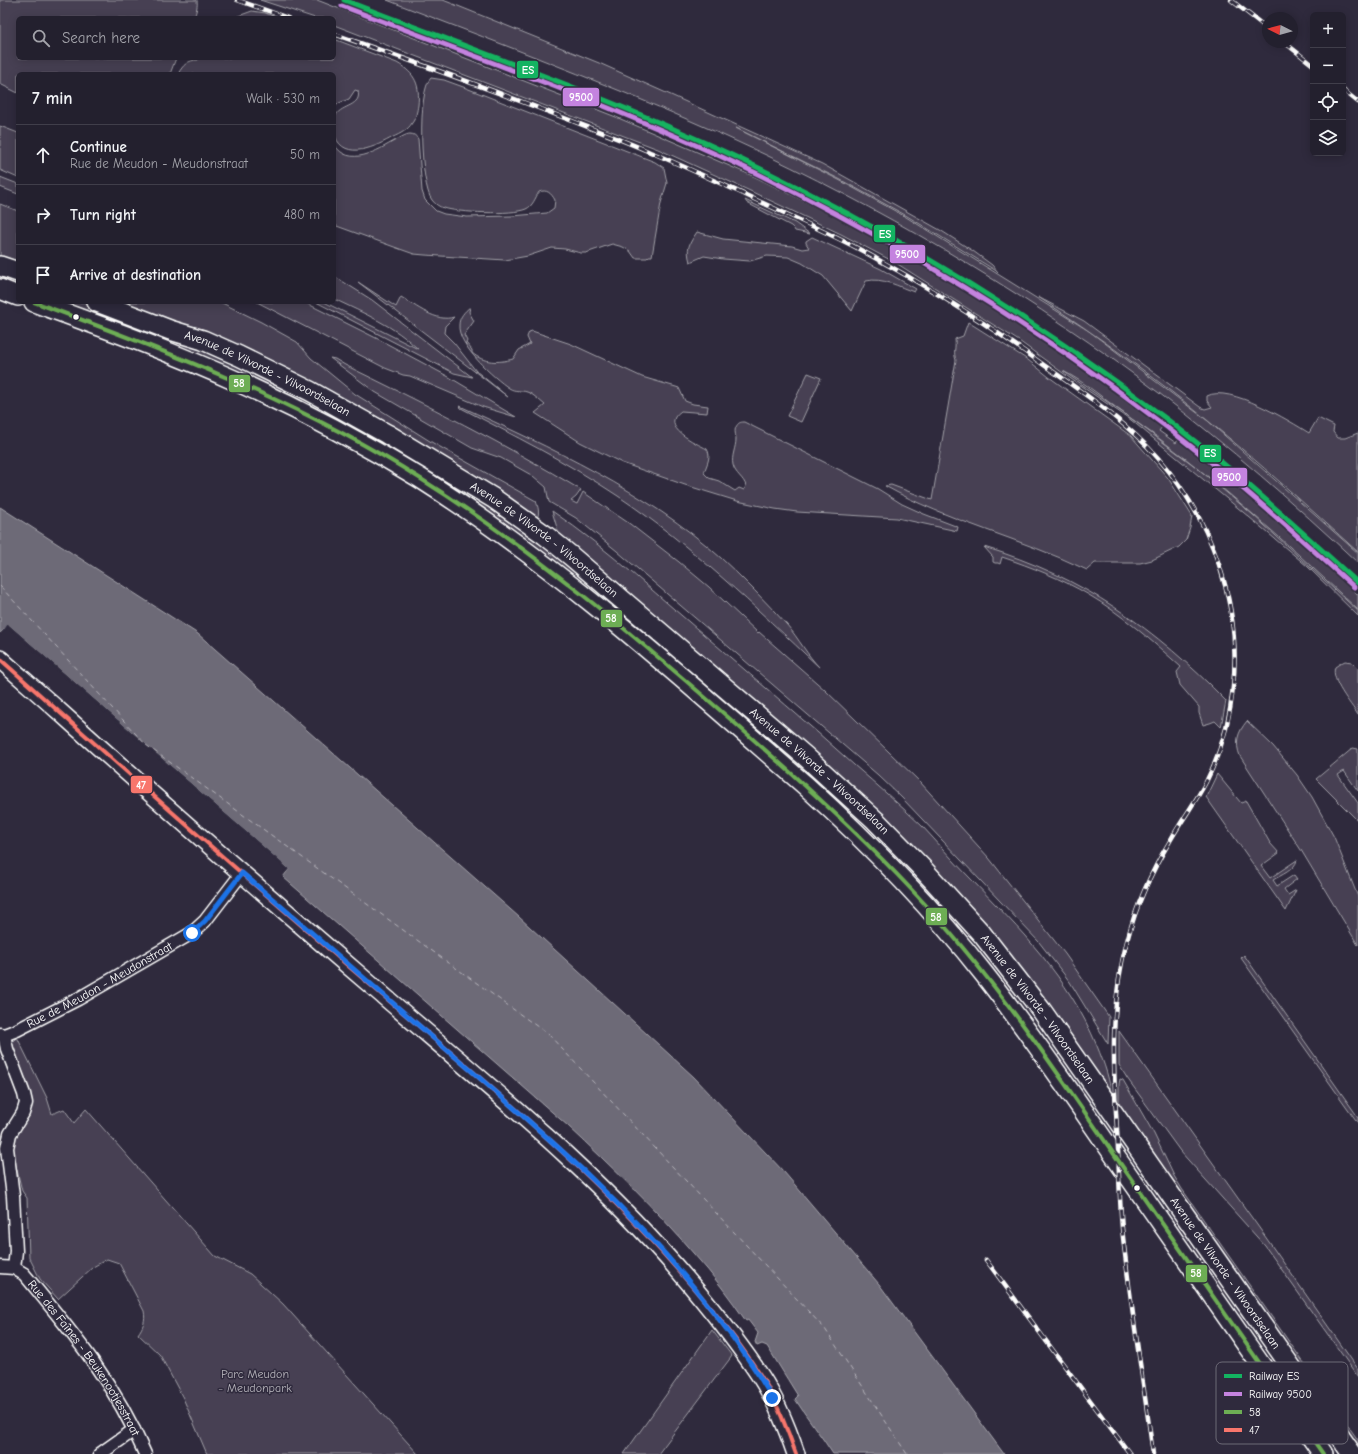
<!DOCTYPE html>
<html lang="en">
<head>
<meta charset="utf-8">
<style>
	:root { --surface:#23202e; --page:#2b2836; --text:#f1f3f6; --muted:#a3a3aa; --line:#403e4a }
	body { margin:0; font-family:"Comic Neue",sans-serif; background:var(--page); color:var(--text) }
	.controls { position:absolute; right:12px; top:12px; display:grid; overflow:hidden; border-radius:6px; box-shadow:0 2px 10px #0003 }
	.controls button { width:36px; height:36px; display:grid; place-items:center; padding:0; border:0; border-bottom:1px solid var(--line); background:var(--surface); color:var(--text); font:20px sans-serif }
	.compass { position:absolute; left:1262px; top:12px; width:36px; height:36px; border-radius:50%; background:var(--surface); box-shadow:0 2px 10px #0003; rotate:276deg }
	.stop { position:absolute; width:12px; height:12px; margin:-9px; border:3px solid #1a73e8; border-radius:50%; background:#fff }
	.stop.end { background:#1a73e8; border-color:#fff; box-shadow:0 1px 4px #0008 }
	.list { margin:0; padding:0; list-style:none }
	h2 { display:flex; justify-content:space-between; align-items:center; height:52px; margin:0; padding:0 16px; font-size:17px }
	h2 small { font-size:13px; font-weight:400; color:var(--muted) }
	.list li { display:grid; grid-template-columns:26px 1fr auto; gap:12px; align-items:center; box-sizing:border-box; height:60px; padding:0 16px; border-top:1px solid var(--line) }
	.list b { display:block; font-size:15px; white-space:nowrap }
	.list p { margin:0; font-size:13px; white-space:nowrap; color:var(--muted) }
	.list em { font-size:13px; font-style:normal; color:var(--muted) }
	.icon { flex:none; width:22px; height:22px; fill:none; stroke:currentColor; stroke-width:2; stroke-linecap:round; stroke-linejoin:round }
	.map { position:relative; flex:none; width:1358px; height:1454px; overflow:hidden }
	.search { position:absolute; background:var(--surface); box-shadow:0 2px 10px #0003; left:16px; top:16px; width:320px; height:44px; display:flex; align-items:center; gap:10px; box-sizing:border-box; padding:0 14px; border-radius:6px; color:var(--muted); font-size:15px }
	.panel { position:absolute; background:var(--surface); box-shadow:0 2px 10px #0003; left:16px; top:72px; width:320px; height:232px; border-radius:6px }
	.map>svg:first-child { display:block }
	.green { fill:#464152; stroke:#a2a0a8 }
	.water { fill:#6d6a77; stroke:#a7a6ad }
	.pier { fill:#2f2a3d }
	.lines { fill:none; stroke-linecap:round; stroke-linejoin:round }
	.ferry { stroke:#b6b4bb; stroke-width:1; stroke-dasharray:5 4; stroke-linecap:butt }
	.street-casing { stroke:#fff; stroke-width:15 }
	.secondary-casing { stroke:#fff; stroke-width:20 }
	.primary-casing { stroke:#fff; stroke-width:22 }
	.street { stroke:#2f2a3d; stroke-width:12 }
	.secondary { stroke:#2f2a3d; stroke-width:17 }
	.primary { stroke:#2f2a3d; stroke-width:19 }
	.rail-casing { stroke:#fff; stroke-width:4.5 }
	.rail { stroke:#2f2a3d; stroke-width:3; stroke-dasharray:9; stroke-linecap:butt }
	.bus-1-casing { stroke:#2f2a3d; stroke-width:7 }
	.bus-2-casing { stroke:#2f2a3d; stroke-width:7 }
	.bus-1 { stroke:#6dae54; stroke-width:4 }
	.bus-2 { stroke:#f8766c; stroke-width:4 }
	.rail-1-casing { stroke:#2f2a3d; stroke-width:8 }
	.rail-2-casing { stroke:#2f2a3d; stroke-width:8 }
	.rail-1 { stroke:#13b361; stroke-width:5 }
	.rail-2 { stroke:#c483df; stroke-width:5 }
	.route { stroke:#1a73e8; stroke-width:5 }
	.bus-dot { fill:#fff; stroke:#2f2a3d; stroke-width:1.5 }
	.labels { text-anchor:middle; stroke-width:3; stroke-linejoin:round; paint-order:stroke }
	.street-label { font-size:12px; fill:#fff; stroke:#2f2a3d }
	.park-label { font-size:12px; fill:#b5b3ba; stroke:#2f2a3d }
	.key { fill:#2f2a3d; stroke:#6d6a77; stroke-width:1 }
	.key-label { font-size:11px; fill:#fff }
	.line-badge { stroke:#2f2a3d; stroke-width:1.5 }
	.badge-label { font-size:11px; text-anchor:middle; font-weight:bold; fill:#fff }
</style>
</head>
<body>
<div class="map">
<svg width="1358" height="1454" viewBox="0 0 1358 1454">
	<rect width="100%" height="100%" fill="#2f2a3d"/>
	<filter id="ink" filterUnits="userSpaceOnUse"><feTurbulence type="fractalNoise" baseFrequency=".025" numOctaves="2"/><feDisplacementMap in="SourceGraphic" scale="8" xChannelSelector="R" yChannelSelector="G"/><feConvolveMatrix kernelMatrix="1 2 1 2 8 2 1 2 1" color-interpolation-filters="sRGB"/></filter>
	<g filter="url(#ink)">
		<g class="green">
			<path d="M0 0H197C198 6 196 12 194 18H18V58H176L170 74H18V93L0 84Z"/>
			<path d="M260 0H317L616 117 755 177 824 211 891 247 954 284 1019 325 1144 412 1162 427 1159 431 1176 443 1178 440C1241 488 1300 541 1358 595V610C1284 540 1209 472 1125 414 1105 400 1085 382 1063 371L1136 422 1196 467 1252 514 1358 611V616L1307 566 1249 517 1131 420 1078 384 1019 341 896 263 841 234 748 190 658 149 334 25V18H315Z"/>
			<path d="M387 0H443L599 63 673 96 822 164 940 230 973 251 992 265 998 272 907 216 839 179 736 128 839 180 906 217 1089 331 1208 421 1358 553V563C1294 503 1228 446 1159 393 1037 301 904 221 766 155 642 96 514 49 387 0Z"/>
			<path d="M252 11 265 13 279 18H233Z"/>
			<path d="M334 39 397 63C416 74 420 85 418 105 417 111 416 118 412 123 408 130 400 134 393 137 377 146 345 162 335 136 334 133 334 130 334 127 334 123 334 119 336 115 342 105 362 106 358 91L355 90 349 99 339 103 334 108V74H178C183 65 188 60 198 60L199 58H334Z"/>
			<path d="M431 78 444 80 466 88 655 162 664 168 667 183 661 203 652 256H649L647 258H635L630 251 623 247 612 244 586 253H581L565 249 552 248 528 256 505 260 425 255 414 254 397 248 334 225V144C349 169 378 150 396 140 400 138 406 134 410 134 414 134 416 136 418 139L422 191 425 200 436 211 444 214 467 217 512 216 547 213 554 208 555 200C551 193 547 189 539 192 535 198 533 206 526 209 512 215 458 213 444 208 439 207 435 204 432 200 420 185 417 90 431 78Z"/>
			<path d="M0 126 18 133V178L0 170Z"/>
			<path d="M0 177 18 184V194L0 187Z"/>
			<path d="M745 200 795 223 810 234 795 231 794 229 791 226 747 203Z"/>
			<path d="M0 204 18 211V264L0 258Z"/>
			<path d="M697 232 723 239 792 246 802 249 809 248 806 243V241L812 237 881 269 916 289 914 292C899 287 883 277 866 281L852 311 823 276 802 263 788 257 767 256 750 261 723 259 704 256 690 262C686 248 689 244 697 232Z"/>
			<path d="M334 276 372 300 472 377 454 373 316 302H324L418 349C395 326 363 313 334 299Z"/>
			<path d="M358 282 396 307 401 297C416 306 437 323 454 317L445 326 444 333 454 343 476 371 508 397Z"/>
			<path d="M1038 297 1084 321 1200 407 1205 409 1212 407 1207 401V396C1229 384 1290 421 1309 433L1318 418 1334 426 1333 432 1338 438H1345L1358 433V552C1308 507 1259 462 1207 420 1153 376 1097 335 1038 297Z"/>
			<path d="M58 302H84L170 334 263 374 427 463 572 565 784 743 858 818 854 820 455 495Z"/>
			<path d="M123 302H220L261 322 297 342 311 358 355 394 433 443 536 501C538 507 540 513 537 518L139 308Z"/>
			<path d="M257 302H304L380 340 449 377 516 417 483 407 410 376 403 375 385 368Z"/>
			<path d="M470 307 469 312 474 321 464 335 467 341 466 343 472 350V353C484 363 498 363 513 359L519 350 530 344 527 337 529 332 532 331 571 344 642 377 676 387 679 388 685 401 693 404 708 406 707 413 681 411C658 427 696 443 707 449 712 457 706 465 704 473L709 478 719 481 735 491 739 488 744 490 746 486C744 478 735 474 733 465 731 456 736 448 736 439 736 435 734 431 736 427 738 423 740 422 744 422L878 489 902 504 924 514 958 527 957 531 897 518 797 512 775 509 737 501 685 485 622 463 580 442 535 413 545 405C540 401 533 394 527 392 521 390 515 392 509 388 494 378 457 345 459 325 459 317 465 311 470 307Z"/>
			<path d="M968 322 1028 360 1049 377 1131 436 1168 478 1192 516 1190 528 1186 540 1179 547 1152 560 1140 563H1095L1087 570C1021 538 949 522 885 486L891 485 932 500 956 360C953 352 956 348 955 339L963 336Z"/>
			<path d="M330 358 335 359 345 365C425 404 505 444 581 490L576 497 571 501 577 504 583 492 630 524 679 562 709 587 758 633 759 632 825 690 920 782 989 858 1065 954 1109 1017 1108 1044 1070 982 1039 942 902 798 878 775 617 551 576 518 549 502 546 487 533 476 501 458 472 448 394 403 375 392Z"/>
			<path d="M808 373 821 378 801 422 787 416Z"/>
			<path d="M460 406C549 447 648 492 721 558 744 579 766 602 787 625 799 639 807 655 820 668 755 607 691 545 618 496 567 462 513 435 459 407Z"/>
			<path d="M552 511C610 550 662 600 716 645 762 685 809 724 854 765 877 785 900 805 922 826 938 843 953 861 970 878 1021 931 1068 976 1097 1046 1104 1063 1111 1082 1112 1101L997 944 560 538Z"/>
			<path d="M984 547C1082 576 1156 629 1226 701L1221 727 1215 721 1210 723 1203 725 1199 713V707L1180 685 1177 672 1181 667C1152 641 1123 615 1089 595 1062 579 1032 567 1002 557L1000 564 998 563H995L993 562V557Z"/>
			<path d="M1345 661 1352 662 1358 668V715C1351 704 1330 680 1335 667L1341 663Z"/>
			<path d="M1247 721 1273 746 1297 775 1312 797 1334 837 1358 897V945L1301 850 1240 756C1235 743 1237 733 1247 721Z"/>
			<path d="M1353 748 1358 749V791L1344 771 1338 775 1358 803V821L1316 779Z"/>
			<path d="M1217 774 1241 803 1246 801 1270 843 1279 853 1261 866 1270 878 1297 860C1295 870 1281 875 1273 880L1277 886 1294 875 1297 879 1284 889 1288 895 1296 890 1286 911 1206 797Z"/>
			<path d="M1244 955 1358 1117V1123L1241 958Z"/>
			<path d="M1119 1031 1262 1232 1358 1369V1377L1265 1246 1180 1151 1127 1078 1119 1065Z"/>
			<path d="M17 1037 47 1098 52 1114 64 1109 74 1123 86 1109 215 1256 250 1274 283 1304 418 1454H207L183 1398 160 1355 138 1334C143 1327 146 1320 144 1311L119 1263 107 1259 93 1267 58 1299 40 1279 29 1257 27 1198 22 1191 13 1153V1139L24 1118 11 1043Z"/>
			<path d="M1120 1079 1123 1080 1154 1134 1174 1176 1182 1189 1358 1440V1452L1119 1107V1084Z"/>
			<path d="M712 1330 732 1356 658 1454H624Z"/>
		</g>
		<path class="water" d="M0 507 198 634 519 917 694 1077 784 1172 879 1284 1004 1454H833C821 1435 807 1418 795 1399L798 1396 767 1346 762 1344 757 1346 755 1342 758 1333 748 1320 746 1321C730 1298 713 1275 694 1254 655 1208 612 1167 568 1126L283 877 289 869 9 625 0 633Z"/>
		<path class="pier" d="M8 624 289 869 281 878V876L286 869 8 627 0 635Z"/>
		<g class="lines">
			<path class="ferry" d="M0 586 146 745 549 1035 825 1329 907 1454"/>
			<defs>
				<g id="street">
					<path id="s1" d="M0 1034 4 1035 17 1030 78 999 192 933 205 921 242 873"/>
					<path d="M4 1035 7 1049 24 1094 26 1103 23 1113 10 1134 7 1148 13 1196 16 1251 14 1268"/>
					<path id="s2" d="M0 1267 14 1268 24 1274C72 1332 115 1383 145 1454"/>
					<path d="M100 1454 134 1430"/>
				</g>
				<path id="secondary" d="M0 659C20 677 40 694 60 712 163 805 267 896 372 986 483 1082 598 1173 692 1286 716 1315 740 1345 761 1377 776 1400 787 1428 796 1454"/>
				<g id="primary">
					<path d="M0 266 18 272"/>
					<path d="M0 289 18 296"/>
					<path d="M34 302C102 327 170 351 236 381 299 409 361 442 420 478 559 566 682 678 806 786 870 844 931 906 984 974 1035 1039 1081 1108 1128 1175 1193 1268 1258 1361 1323 1454"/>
					<path id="s3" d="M97 302 170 330 203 340 239 356 310 391 387 434 493 498 545 535 571 556 805 756 875 820 921 867 982 934 1042 1011 1352 1454"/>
				</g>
			</defs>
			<use href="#street" class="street-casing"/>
			<use href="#secondary" class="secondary-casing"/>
			<use href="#primary" class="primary-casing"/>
			<use href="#street" class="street"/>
			<use href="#secondary" class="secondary"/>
			<use href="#primary" class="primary"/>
			<defs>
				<g id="rail">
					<path d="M237 0 288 18"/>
					<path d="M1231 0 1268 29"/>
					<path d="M334 34C412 61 490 89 567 119 595 130 623 140 650 152 684 166 717 182 750 197 786 214 822 230 857 248 919 281 978 318 1034 358 1077 389 1123 418 1158 458 1212 520 1242 605 1233 687 1230 720 1221 752 1206 782 1195 803 1181 821 1170 841 1151 872 1136 906 1127 941 1110 1003 1113 1065 1117 1129 1119 1161 1119 1195 1122 1228 1130 1303 1143 1379 1153 1454"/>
					<path d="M1284 42 1313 65"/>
					<path d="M1343 90 1358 102"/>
					<path d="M986 1260 1130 1454"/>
				</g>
			</defs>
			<use href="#rail" class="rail-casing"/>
			<use href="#rail" class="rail"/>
			<defs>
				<path id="bus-1" d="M34 302C167 351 300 402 421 479 531 548 631 633 729 718 811 790 893 863 963 948 1020 1016 1069 1090 1120 1163 1187 1260 1255 1357 1323 1454"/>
				<path id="bus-2" d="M0 659C115 762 230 864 346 964 460 1061 578 1156 677 1269 709 1305 742 1344 767 1386 779 1408 788 1431 796 1454"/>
			</defs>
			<use href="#bus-1" class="bus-1-casing"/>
			<use href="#bus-2" class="bus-2-casing"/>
			<use href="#bus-1" class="bus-1"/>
			<use href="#bus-2" class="bus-2"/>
			<defs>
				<path id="rail-1" d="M344 0C484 54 626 103 761 169 925 249 1079 347 1220 461 1268 500 1313 542 1358 583"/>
				<path id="rail-2" d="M342 6C482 59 624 109 758 174 922 254 1075 352 1216 466 1264 505 1309 546 1354 587"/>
			</defs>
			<use href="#rail-1" class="rail-1-casing"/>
			<use href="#rail-2" class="rail-2-casing"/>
			<use href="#rail-1" class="rail-1"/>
			<use href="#rail-2" class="rail-2"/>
		</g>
	</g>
	<g class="lines" filter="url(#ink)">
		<path class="route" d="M192 933 205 921 242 873C313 933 383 995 453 1055 547 1136 639 1215 715 1314 736 1341 756 1368 772 1398"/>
	</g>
	<g class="bus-dot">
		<circle cx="76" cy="317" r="3.5"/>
		<circle cx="1137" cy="1188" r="3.5"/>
	</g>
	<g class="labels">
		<g class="street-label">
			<text dy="4" stroke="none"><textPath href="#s3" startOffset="185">Avenue de Vilvorde - Vilvoordselaan</textPath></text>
			<text dy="4" stroke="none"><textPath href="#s3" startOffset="509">Avenue de Vilvorde - Vilvoordselaan</textPath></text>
			<text dy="4" stroke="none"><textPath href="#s3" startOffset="869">Avenue de Vilvorde - Vilvoordselaan</textPath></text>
			<text dy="4" stroke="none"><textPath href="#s1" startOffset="112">Rue de Meudon - Meudonstraat</textPath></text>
			<text dy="4" stroke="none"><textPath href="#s3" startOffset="1193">Avenue de Vilvorde - Vilvoordselaan</textPath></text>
			<text dy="4" stroke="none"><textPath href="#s3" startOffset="1517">Avenue de Vilvorde - Vilvoordselaan</textPath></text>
			<text dy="4" stroke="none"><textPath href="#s2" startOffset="129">Rue des Faînes - Beukenootjesstraat</textPath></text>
		</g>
		<g class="park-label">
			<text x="255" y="1378">Parc Meudon<tspan x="255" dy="14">- Meudonpark</tspan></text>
		</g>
	</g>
	<rect x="1216" y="1362" width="132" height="82" rx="6" class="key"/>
	<rect x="1224" y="1374" width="18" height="4" fill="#13b361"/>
	<rect x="1224" y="1392" width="18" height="4" fill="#c483df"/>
	<rect x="1224" y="1410" width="18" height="4" fill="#6dae54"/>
	<rect x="1224" y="1428" width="18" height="4" fill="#f8766c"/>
	<g class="key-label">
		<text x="1249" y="1380">Railway ES</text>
		<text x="1249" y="1398">Railway 9500</text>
		<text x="1249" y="1416">58</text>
		<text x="1249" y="1434">47</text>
	</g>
	<g class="line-badge">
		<rect x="516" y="60" width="23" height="19" rx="4" fill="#13b361"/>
		<rect x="562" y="87" width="38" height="20" rx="4" fill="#c483df"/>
		<rect x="873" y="224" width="23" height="19" rx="4" fill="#13b361"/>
		<rect x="889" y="244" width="37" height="20" rx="4" fill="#c483df"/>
		<rect x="228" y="374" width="23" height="19" rx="4" fill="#6dae54"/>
		<rect x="1199" y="444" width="23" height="19" rx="4" fill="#13b361"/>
		<rect x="1211" y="467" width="37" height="20" rx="4" fill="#c483df"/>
		<rect x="600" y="609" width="23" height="19" rx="4" fill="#6dae54"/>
		<rect x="130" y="775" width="23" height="19" rx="4" fill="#f8766c"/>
		<rect x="925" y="907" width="23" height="19" rx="4" fill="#6dae54"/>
		<rect x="1185" y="1264" width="23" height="19" rx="4" fill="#6dae54"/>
	</g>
	<g class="badge-label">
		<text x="528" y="74">ES</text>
		<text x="581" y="101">9500</text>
		<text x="885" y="238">ES</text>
		<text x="907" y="258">9500</text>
		<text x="239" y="387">58</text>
		<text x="1210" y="457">ES</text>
		<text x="1229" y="481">9500</text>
		<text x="611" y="622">58</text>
		<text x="141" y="789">47</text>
		<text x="936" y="921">58</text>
		<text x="1196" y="1277">58</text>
	</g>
</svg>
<div class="controls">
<button>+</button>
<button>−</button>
<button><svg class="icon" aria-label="locate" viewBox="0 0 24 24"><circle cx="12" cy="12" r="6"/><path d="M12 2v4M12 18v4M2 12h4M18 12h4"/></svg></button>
<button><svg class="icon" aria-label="layers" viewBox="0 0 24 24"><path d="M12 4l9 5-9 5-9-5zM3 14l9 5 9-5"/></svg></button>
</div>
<svg class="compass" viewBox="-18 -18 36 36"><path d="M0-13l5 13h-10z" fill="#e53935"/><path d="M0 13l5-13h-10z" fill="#a3a3aa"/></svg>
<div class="stop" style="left:192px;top:933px"></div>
<div class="stop end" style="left:772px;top:1398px"></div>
<div class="search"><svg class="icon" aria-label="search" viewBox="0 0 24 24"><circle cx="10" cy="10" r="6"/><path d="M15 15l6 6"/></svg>Search here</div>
<section class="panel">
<h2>7 min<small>Walk · 530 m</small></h2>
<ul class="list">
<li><svg class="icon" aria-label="ahead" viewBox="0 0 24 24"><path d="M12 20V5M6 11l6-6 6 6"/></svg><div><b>Continue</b><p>Rue de Meudon - Meudonstraat</p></div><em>50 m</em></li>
<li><svg class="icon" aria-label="right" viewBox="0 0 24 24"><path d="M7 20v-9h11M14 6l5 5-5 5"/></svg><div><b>Turn right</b></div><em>480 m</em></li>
<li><svg class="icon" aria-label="arrive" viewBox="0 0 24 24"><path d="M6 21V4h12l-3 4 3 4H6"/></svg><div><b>Arrive at destination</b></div></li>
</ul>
</section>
</div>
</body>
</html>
